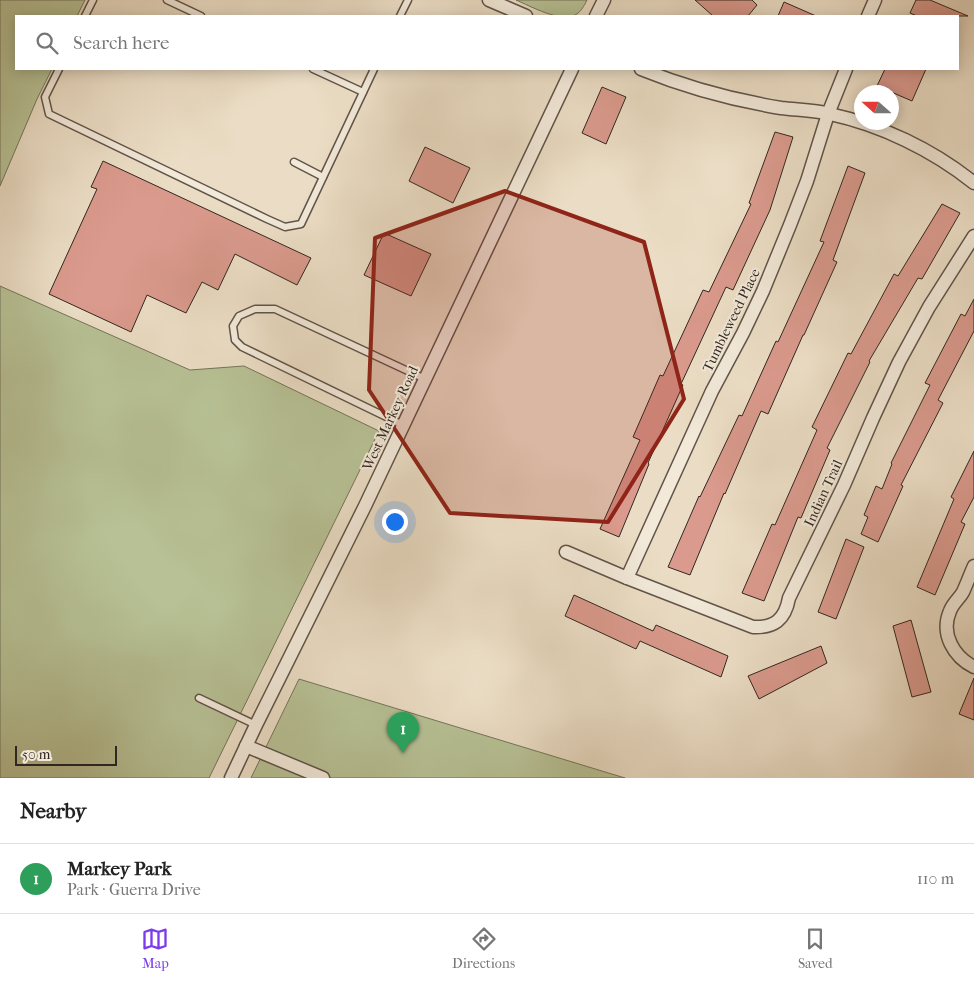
<!DOCTYPE html>
<html lang="en">
<head>
<meta charset="utf-8">
<style>
	:root { --surface:#fff; --page:#f6f6f6; --text:#222; --muted:#767676; --line:#e0e0e0; --accent:#7c3aed }
	body { margin:0; font-family:"IM FELL French Canon",serif; background:var(--page); color:var(--text) }
	.compass { position:absolute; left:854px; top:85px; width:45px; height:45px; border-radius:50%; background:var(--surface); box-shadow:0 2px 12px #0003; rotate:291deg }
	.scale { position:absolute; left:15px; bottom:12px; width:102px; box-sizing:border-box; padding-left:5px; border:2px solid #322720; border-top:0; font-size:14px; line-height:18px; white-space:nowrap; color:#322720; -webkit-text-stroke:4px #f2e9d9; paint-order:stroke }
	.you { position:absolute; left:394px; top:521px; width:18px; height:18px; margin:-12px; border:4px solid #fff; border-radius:50%; background:#1a73e8; box-shadow:0 0 0 8px #1a73e833 }
	.badge { display:grid; place-items:center; width:32px; height:32px; border-radius:50%; background:var(--accent); color:#fff; font-size:16px; font-weight:700 }
	.pin { position:absolute; translate:-50% -41px; filter:drop-shadow(0 1px 2px #0008) }
	.pin::after { content:''; position:absolute; top:26px; width:18px; height:15px; background:inherit; clip-path:polygon(0 0,100% 0,50% 100%) }
	.list { margin:0; padding:0; list-style:none }
	h2 { display:flex; justify-content:space-between; align-items:center; height:65px; margin:0; padding:0 20px; font-size:21px }
	h2 small { font-size:16px; font-weight:400; color:var(--muted) }
	.list li { display:grid; grid-template-columns:32px 1fr auto; gap:15px; align-items:center; box-sizing:border-box; height:70px; padding:0 20px; border-top:1px solid var(--line) }
	.list b { display:block; font-size:19px; white-space:nowrap }
	.list p { margin:0; font-size:16px; white-space:nowrap; color:var(--muted) }
	.list em { font-size:16px; font-style:normal; color:var(--muted) }
	.icon { flex:none; width:28px; height:28px; fill:none; stroke:currentColor; stroke-width:2; stroke-linecap:round; stroke-linejoin:round }
	.map { position:relative; flex:none; width:974px; height:778px; overflow:hidden }
	.search { position:absolute; background:var(--surface); box-shadow:0 2px 12px #0003; left:15px; right:15px; top:15px; height:55px; display:flex; align-items:center; gap:12px; box-sizing:border-box; padding:0 18px; border-radius:0px; color:var(--muted); font-size:19px }
	.sheet { height:135px; background:var(--surface) }
	nav { display:flex; justify-content:space-around; align-items:center; box-sizing:border-box; height:70px; border-top:1px solid var(--line); background:var(--surface); font-size:14px; color:var(--muted) }
	nav a { display:grid; justify-items:center; gap:2px }
	nav .on { color:var(--accent) }
	.map>svg:first-child { display:block }
	.green { fill:#b7c195; stroke:#74745a }
	.building { fill:#da9a8d; stroke:#322720 }
	.lines { fill:none; stroke-linecap:round; stroke-linejoin:round }
	.service-casing { stroke:#605449; stroke-width:9 }
	.minor-casing { stroke:#605449; stroke-width:15 }
	.service { stroke:#f2e9d9; stroke-width:6 }
	.minor { stroke:#f2e9d9; stroke-width:12 }
	.marked { fill:#8f2418; fill-opacity:0.2; stroke:#8f2418; stroke-width:4; stroke-linejoin:round }
	.labels { text-anchor:middle; stroke-width:4; stroke-linejoin:round; paint-order:stroke }
	.street-label { font-size:14px; fill:#322720; stroke:#f2e9d9 }
</style>
</head>
<body>
<div class="map">
<svg width="974" height="778" viewBox="0 0 974 778">
	<rect width="100%" height="100%" fill="#ebddc5"/>
	<filter id="stains"><feTurbulence type="fractalNoise" baseFrequency=".004" numOctaves="4"/><feColorMatrix values="0 0 0 0 .2 0 0 0 0 .09 0 0 0 0 .02 0 0 0 .5 -.17"/></filter>
	<radialGradient id="worn" r=".72"><stop offset=".6" stop-color="#630" stop-opacity="0"/><stop offset="1" stop-color="#630" stop-opacity=".3"/></radialGradient>
	<g class="green">
		<path d="M0 0H85L77 16H16V69H52L37 99 0 186Z"/>
		<path d="M516 0H587C584 6 581 12 575 15 561 23 530 6 516 0Z"/>
		<path d="M0 286 190 370 244 366 379 431 209 778H0Z"/>
		<path d="M299 679 625 778H251Z"/>
	</g>
	<g class="building">
		<path d="M695 0H752L757 5 748 16H713Z"/>
		<path d="M916 0H930L968 16H917L910 13Z"/>
		<path d="M784 2 816 16H778Z"/>
		<path d="M885 69H926L912 101 877 86Z"/>
		<path d="M602 87 626 97 606 144 582 133Z"/>
		<path d="M775 132 793 137 770 210 733 290 726 287 681 384 683 385 648 463 649 464 619 537 600 529 640 440 633 437 660 375 663 376 703 290 709 292 751 204 749 203Z"/>
		<path d="M425 147 470 168 453 203 409 181Z"/>
		<path d="M103 161 311 258 297 285 235 254 218 290 202 282 186 313 147 295 131 332 49 294 97 189 91 187Z"/>
		<path d="M848 166 865 173 833 260 837 262 804 335H803L768 414 761 411 725 494 724 493 690 575 668 567 699 496 700 497 739 415 742 416 776 341 778 342 824 242 820 241Z"/>
		<path d="M942 204 960 213 922 279 918 278 869 361 870 362 827 448 830 450 801 518 798 517 764 601 742 593 772 524 775 525 817 430 812 427 848 353 851 354 894 274 898 276Z"/>
		<path d="M384 233 431 254 411 296 364 275Z"/>
		<path d="M974 299V331L938 400 943 403 901 485 903 486 878 542 861 534 868 517 864 515 876 486 882 489 892 464 891 463 930 385 925 383 961 314 965 316Z"/>
		<path d="M974 451V497L961 522 965 524 935 595 917 587 954 499 951 497Z"/>
		<path d="M846 539 864 547 836 619 818 612Z"/>
		<path d="M574 595 653 631 656 625 728 656 721 677 640 641 636 649 565 616Z"/>
		<path d="M911 620 931 692 912 697 893 626Z"/>
		<path d="M821 646 827 663 759 699 748 676Z"/>
		<path d="M974 678V720L959 714Z"/>
	</g>
	<g class="lines">
		<defs>
			<g id="service">
				<path d="M167 0 201 16"/>
				<path d="M85 16 93 0"/>
				<path d="M400 16 408 0"/>
				<path d="M59 69 45 97 49 114 267 219 285 227 301 224 374 69"/>
				<path d="M313 69 363 92"/>
				<path d="M294 162 323 177"/>
				<path d="M403 425 242 347 235 340 233 326 239 316 255 309H275L425 379"/>
				<path d="M199 698 256 725"/>
			</g>
			<g id="minor">
				<path d="M489 0 526 16"/>
				<path d="M596 16 604 0"/>
				<path d="M868 16 875 0"/>
				<path d="M641 69C685 87 733 100 781 108 797 110 814 110 830 114 881 125 933 150 974 183"/>
				<path d="M566 552 627 578 753 627C774 628 785 620 789 598L844 485 873 418 899 362 929 307 974 236"/>
				<path d="M974 566C970 575 967 583 963 592 959 599 953 603 950 611 940 634 954 657 974 667"/>
				<path d="M627 578 712 391 743 333 763 291 790 225 807 181 828 114 846 69"/>
				<path d="M246 746 323 778"/>
				<path d="M231 778 256 725 365 506 572 69"/>
			</g>
		</defs>
		<use href="#service" class="service-casing"/>
		<use href="#minor" class="minor-casing"/>
		<use href="#service" class="service"/>
		<use href="#minor" class="minor"/>
	</g>
	<path class="marked" d="M505 191 644 242 684 399 608 522 450 513 369 390 375 238Z"/>
	<g class="labels">
		<g class="street-label">
			<text transform="translate(731 320) rotate(-64)" y="5">Tumbleweed Place</text>
			<text transform="translate(390 418) rotate(-65)" y="5">West Markey Road</text>
			<text transform="translate(823 493) rotate(-65)" y="5">Indian Trail</text>
		</g>
	</g>
	<rect width="100%" height="100%" filter="url(#stains)"/>
	<rect width="100%" height="100%" fill="url(#worn)"/>
</svg>
<svg class="compass" viewBox="-18 -18 36 36"><path d="M0-13l5 13h-10z" fill="#e53935"/><path d="M0 13l5-13h-10z" fill="#767676"/></svg>
<div class="scale">50 m</div>
<div class="you"></div>
<div class="pin badge" style="left:403px;top:753px;background:#2e9e5b">1</div>
<div class="search"><svg class="icon" aria-label="search" viewBox="0 0 24 24"><circle cx="10" cy="10" r="6"/><path d="M15 15l6 6"/></svg>Search here</div>
</div>
<section class="sheet">
<h2>Nearby<small></small></h2>
<ul class="list">
<li><span class="badge" style="background:#2e9e5b">1</span><div><b>Markey Park</b><p>Park · Guerra Drive</p></div><em>110 m</em></li>
</ul>
</section>
<nav>
<a class="on"><svg class="icon" aria-label="map" viewBox="0 0 24 24"><path d="M3 6l6-2 6 2 6-2v14l-6 2-6-2-6 2zM9 4v14M15 6v14"/></svg>Map</a>
<a><svg class="icon" aria-label="directions" viewBox="0 0 24 24"><path d="M12 3l9 9-9 9-9-9zM9 14v-3h6M13 9l2 2-2 2"/></svg>Directions</a>
<a><svg class="icon" aria-label="saved" viewBox="0 0 24 24"><path d="M7 4h10v16l-5-4-5 4z"/></svg>Saved</a>
</nav>
</body>
</html>
